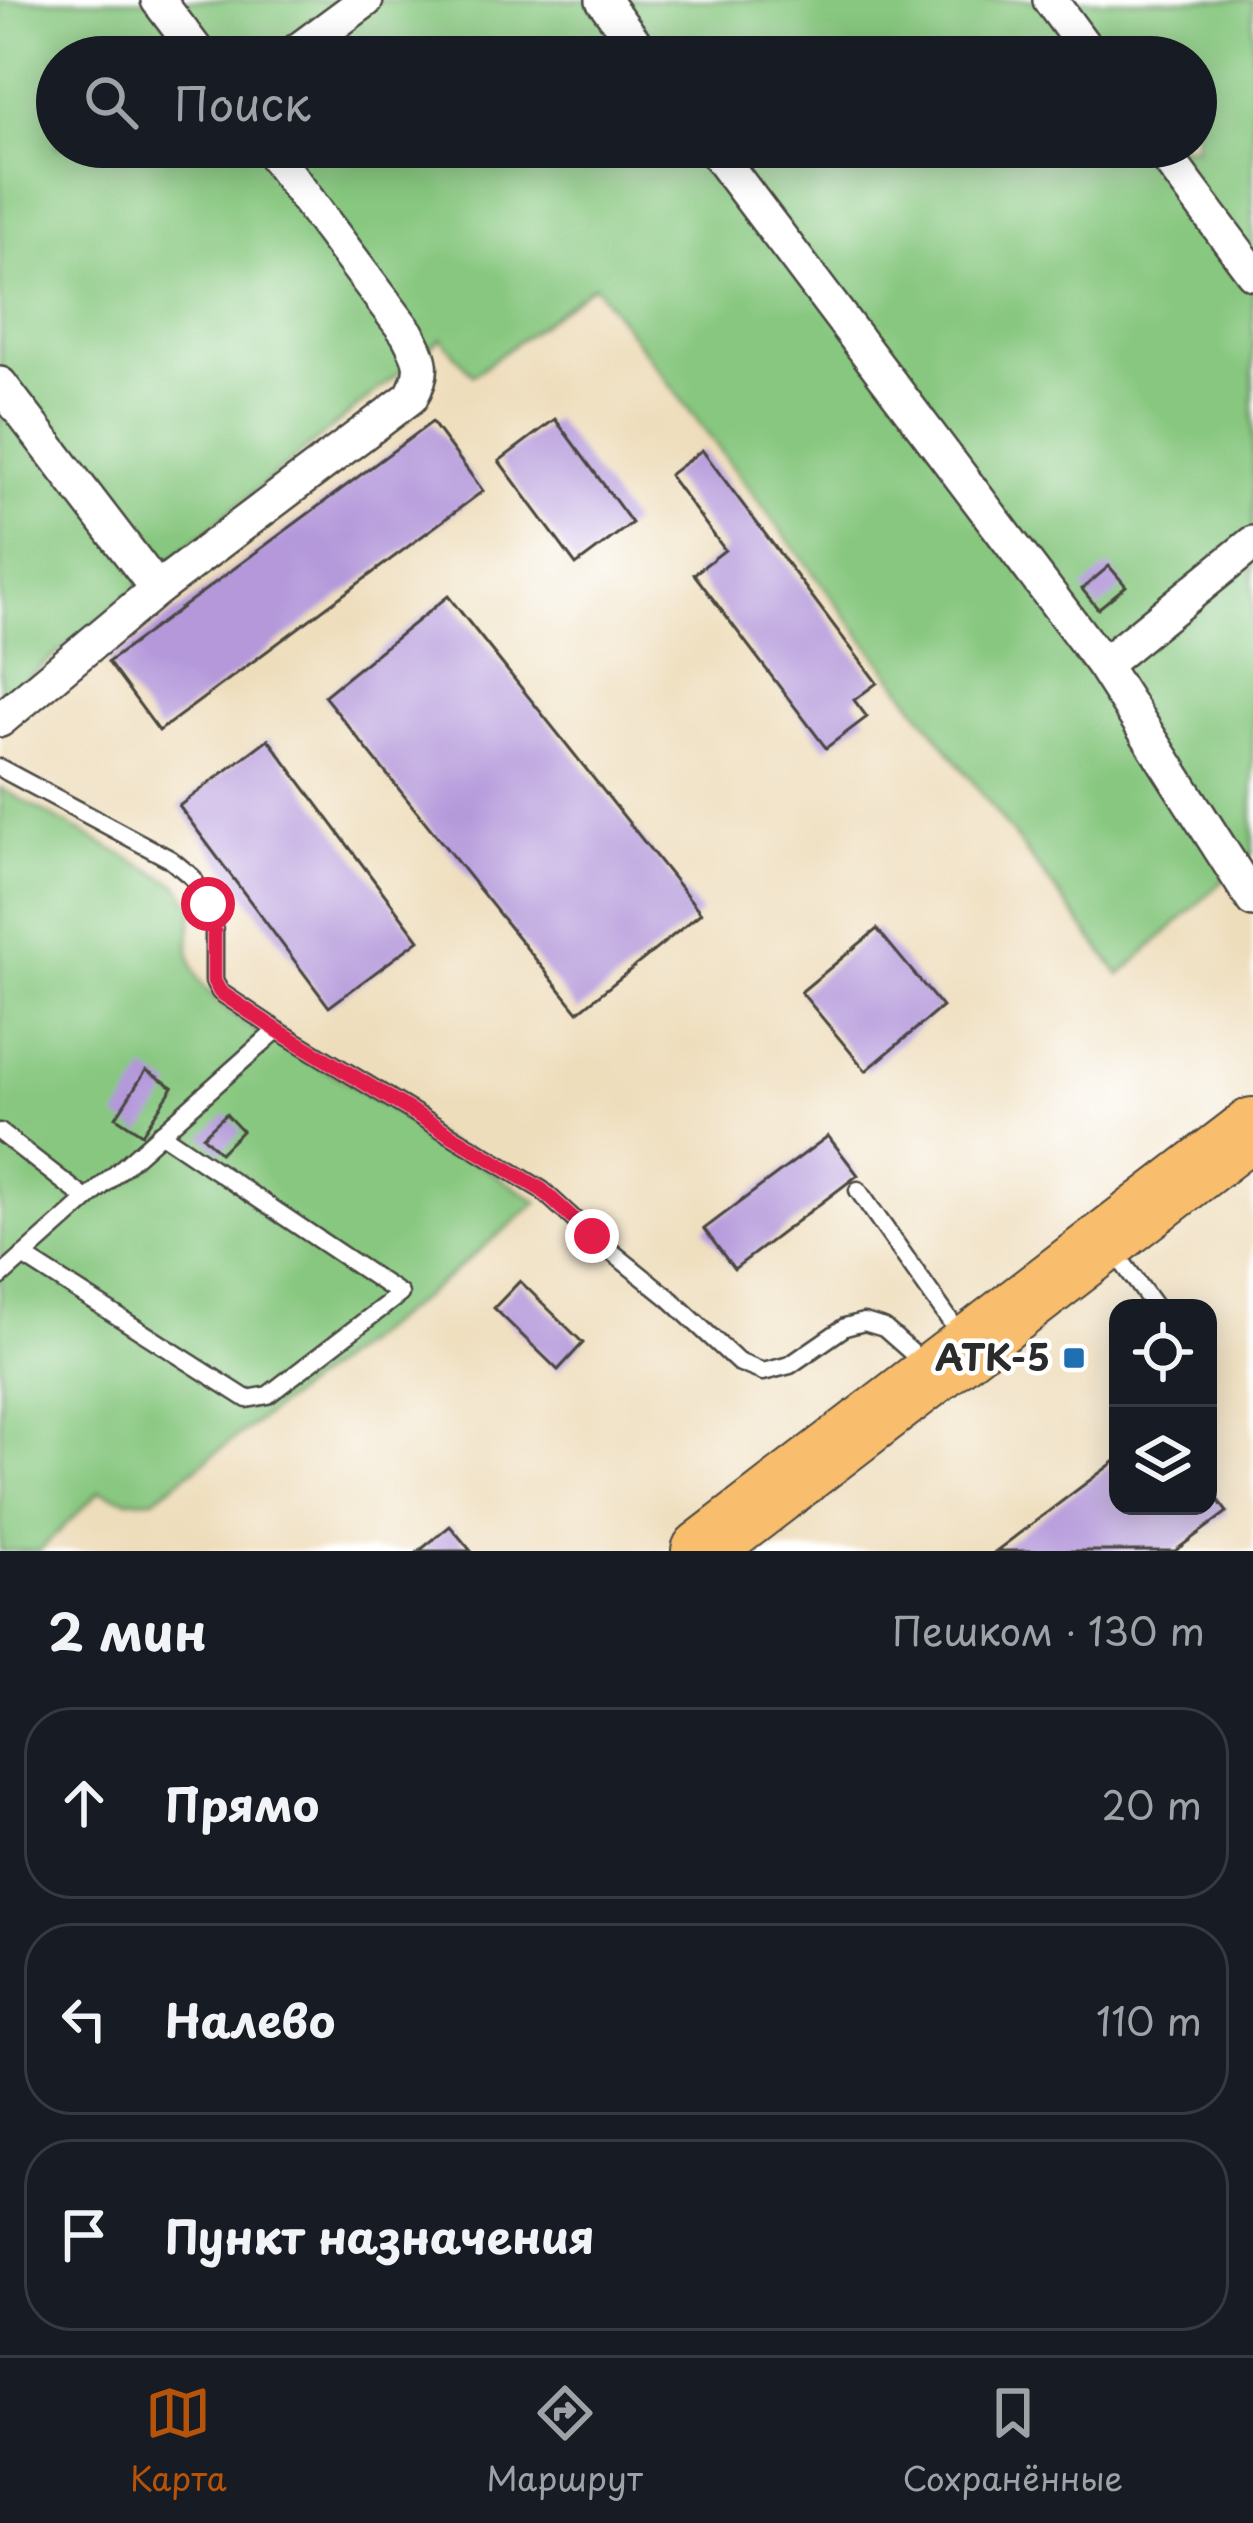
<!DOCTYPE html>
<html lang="ru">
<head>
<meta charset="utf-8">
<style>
	:root { --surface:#171b24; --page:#20242c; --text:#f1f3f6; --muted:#9ea1a6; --line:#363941; --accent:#b45309 }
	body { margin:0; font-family:"Playpen Sans",sans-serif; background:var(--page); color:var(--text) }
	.controls { position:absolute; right:36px; bottom:36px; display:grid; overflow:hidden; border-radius:24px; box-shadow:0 6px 30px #0003 }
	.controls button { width:108px; height:108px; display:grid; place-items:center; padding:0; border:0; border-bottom:3px solid var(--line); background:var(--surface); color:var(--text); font:60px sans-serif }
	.stop { position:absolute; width:36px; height:36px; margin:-27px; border:9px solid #e11d48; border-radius:50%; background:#fff }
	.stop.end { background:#e11d48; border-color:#fff; box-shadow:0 3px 12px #0008 }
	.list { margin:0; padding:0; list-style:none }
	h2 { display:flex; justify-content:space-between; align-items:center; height:156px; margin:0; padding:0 48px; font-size:51px }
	h2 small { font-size:39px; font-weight:400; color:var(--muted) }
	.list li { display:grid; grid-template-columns:78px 1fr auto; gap:36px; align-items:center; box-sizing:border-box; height:192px; margin:0 24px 24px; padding:0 24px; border:3px solid var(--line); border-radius:48px }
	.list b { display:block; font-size:45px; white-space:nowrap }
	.list em { font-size:39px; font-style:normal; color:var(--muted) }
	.icon { flex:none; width:66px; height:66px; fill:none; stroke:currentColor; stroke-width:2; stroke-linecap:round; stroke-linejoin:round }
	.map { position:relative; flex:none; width:1253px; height:1551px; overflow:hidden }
	.search { position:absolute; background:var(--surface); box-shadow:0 6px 30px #0003; left:36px; right:36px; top:36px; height:132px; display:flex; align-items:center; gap:30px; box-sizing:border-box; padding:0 42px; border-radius:66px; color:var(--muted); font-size:45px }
	.sheet { height:804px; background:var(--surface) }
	nav { display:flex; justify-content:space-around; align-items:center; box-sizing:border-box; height:168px; border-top:3px solid var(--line); background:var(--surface); font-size:33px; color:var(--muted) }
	nav a { display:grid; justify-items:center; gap:6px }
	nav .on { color:var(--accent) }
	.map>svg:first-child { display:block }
	.green { fill:#87c77f; stroke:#597955; stroke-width:3; fill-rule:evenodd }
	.building { fill:#b498da }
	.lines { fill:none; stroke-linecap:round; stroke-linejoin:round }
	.lane-casing { stroke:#484641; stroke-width:21 }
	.street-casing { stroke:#484641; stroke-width:38 }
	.highway-casing { stroke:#484641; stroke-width:64 }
	.lane { stroke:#fff; stroke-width:16 }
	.street { stroke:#fff; stroke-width:33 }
	.highway { stroke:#f9be6d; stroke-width:60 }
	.route { stroke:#e11d48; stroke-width:15 }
	.poi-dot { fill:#1f6fb2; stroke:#fff; stroke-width:4.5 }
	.labels { text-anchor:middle; stroke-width:9; stroke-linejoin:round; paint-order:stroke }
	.poi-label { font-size:36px; font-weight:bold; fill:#2b2b2b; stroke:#fff; text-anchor:end }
</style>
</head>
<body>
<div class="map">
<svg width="1253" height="1551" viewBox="0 0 1253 1551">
	<rect width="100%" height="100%" fill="#fff"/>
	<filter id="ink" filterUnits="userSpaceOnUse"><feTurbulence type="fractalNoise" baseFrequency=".00833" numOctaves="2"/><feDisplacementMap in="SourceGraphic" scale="24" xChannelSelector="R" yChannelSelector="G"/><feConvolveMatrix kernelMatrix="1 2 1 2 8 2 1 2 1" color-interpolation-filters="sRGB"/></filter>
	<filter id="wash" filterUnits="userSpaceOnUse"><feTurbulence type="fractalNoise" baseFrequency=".004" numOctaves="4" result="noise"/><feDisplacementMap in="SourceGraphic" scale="48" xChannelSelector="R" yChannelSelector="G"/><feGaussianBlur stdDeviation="2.7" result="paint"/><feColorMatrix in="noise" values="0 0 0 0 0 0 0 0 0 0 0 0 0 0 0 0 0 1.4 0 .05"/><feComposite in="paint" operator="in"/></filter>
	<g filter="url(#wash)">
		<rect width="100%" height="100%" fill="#edb"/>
		<g class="green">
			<path d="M0 0H1253V853L1120 975 594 285 473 375 441 338 0 701ZM57 57H1196V147H57Z"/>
			<path d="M0 788 178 885 194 908C189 936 184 954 199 979 225 1021 299 1054 342 1079 408 1118 473 1161 538 1202L427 1294 154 1499 127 1500 100 1491 39 1551H0Z"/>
		</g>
		<g id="blocks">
			<g class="building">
				<path d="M555 419 632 523 576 565 499 461Z"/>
				<path d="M432 422 483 491 159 731 108 662Z"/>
				<path d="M702 450 877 683 854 700 867 717 826 748 694 574 725 550 669 475Z"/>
				<path d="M1109 566 1126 586 1098 609 1082 589Z"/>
				<path d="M448 596 701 913 578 1012 324 696Z"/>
				<path d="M268 739 419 940 329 1007 179 806Z"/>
				<path d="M877 929 942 1007 866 1071 801 992Z"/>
				<path d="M146 1070 173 1087 142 1134 116 1117Z"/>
				<path d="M226 1114 242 1131 220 1153 203 1136Z"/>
				<path d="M828 1136 858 1175 734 1269 704 1229Z"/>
				<path d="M520 1281 583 1343 558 1370 494 1308Z"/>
				<path d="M1118 1459V1506H1208V1487L1227 1512 1175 1551H996Z"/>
				<path d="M450 1526 471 1551H419Z"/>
			</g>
		</g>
	</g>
	<g filter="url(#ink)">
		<use href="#blocks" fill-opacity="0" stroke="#484641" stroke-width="3"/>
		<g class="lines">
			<defs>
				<g id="lane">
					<path d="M0 768 170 859 192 877 208 904 214 930V981L220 992 277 1030 542 1190 592 1236 669 1298 738 1362 763 1372 790 1365 845 1327 864 1322 884 1328 926 1365"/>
					<path d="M0 1132 86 1199"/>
					<path d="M858 1190 961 1336"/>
					<path d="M23 1256 247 1399 268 1395 400 1294 160 1133"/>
					<path d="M1125 1266 1156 1308"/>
					<path d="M0 1277 277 1030"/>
				</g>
				<g id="street">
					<path d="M158 0 201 57"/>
					<path d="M603 0 645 57"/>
					<path d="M1050 0 1092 57"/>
					<path d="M289 57 366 0"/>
					<path d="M712 147 1103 665 1253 900"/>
					<path d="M1159 147 1253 273"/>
					<path d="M0 384 157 589"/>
					<path d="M1103 665 1253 543"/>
					<path d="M0 720 157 589 411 397C426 369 422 361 407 333L268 147"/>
				</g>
				<path id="highway" d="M702 1551 1253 1128"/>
			</defs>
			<use href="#lane" class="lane-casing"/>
			<use href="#street" class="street-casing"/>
			<use href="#highway" class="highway-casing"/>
			<use href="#lane" class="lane"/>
			<use href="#street" class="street"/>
			<use href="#highway" class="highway"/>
		</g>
	</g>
	<g class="lines" filter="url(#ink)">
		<path class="route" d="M208 904 214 930V981L220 992 277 1030 542 1190 592 1236"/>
	</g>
	<rect class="poi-dot" x="1062" y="1346" width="24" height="24" rx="6"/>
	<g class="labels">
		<g class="poi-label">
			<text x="1050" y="1371">АТК-5</text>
		</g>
	</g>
</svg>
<div class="controls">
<button><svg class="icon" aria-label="locate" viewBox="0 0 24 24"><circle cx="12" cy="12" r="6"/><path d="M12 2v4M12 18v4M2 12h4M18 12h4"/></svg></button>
<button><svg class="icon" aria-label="layers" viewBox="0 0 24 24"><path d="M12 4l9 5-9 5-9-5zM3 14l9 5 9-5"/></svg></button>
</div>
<div class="stop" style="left:208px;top:904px"></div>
<div class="stop end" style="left:592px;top:1236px"></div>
<div class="search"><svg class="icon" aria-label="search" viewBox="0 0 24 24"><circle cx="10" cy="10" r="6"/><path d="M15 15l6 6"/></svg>Поиск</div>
</div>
<section class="sheet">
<h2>2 мин<small>Пешком · 130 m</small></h2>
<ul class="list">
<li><svg class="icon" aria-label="ahead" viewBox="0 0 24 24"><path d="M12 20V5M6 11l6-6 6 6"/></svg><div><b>Прямо</b></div><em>20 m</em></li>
<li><svg class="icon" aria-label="left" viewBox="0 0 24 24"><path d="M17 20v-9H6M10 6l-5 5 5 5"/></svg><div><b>Налево</b></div><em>110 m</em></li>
<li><svg class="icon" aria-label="arrive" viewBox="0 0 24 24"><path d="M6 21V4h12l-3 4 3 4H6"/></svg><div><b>Пункт назначения</b></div></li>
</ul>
</section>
<nav>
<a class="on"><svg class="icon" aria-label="map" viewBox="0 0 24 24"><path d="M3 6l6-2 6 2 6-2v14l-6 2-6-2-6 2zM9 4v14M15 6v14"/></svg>Карта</a>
<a><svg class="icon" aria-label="directions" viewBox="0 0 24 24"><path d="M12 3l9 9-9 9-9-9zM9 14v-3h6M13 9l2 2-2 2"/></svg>Маршрут</a>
<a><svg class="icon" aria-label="saved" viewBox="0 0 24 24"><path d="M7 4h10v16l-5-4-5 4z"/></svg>Сохранённые</a>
</nav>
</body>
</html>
